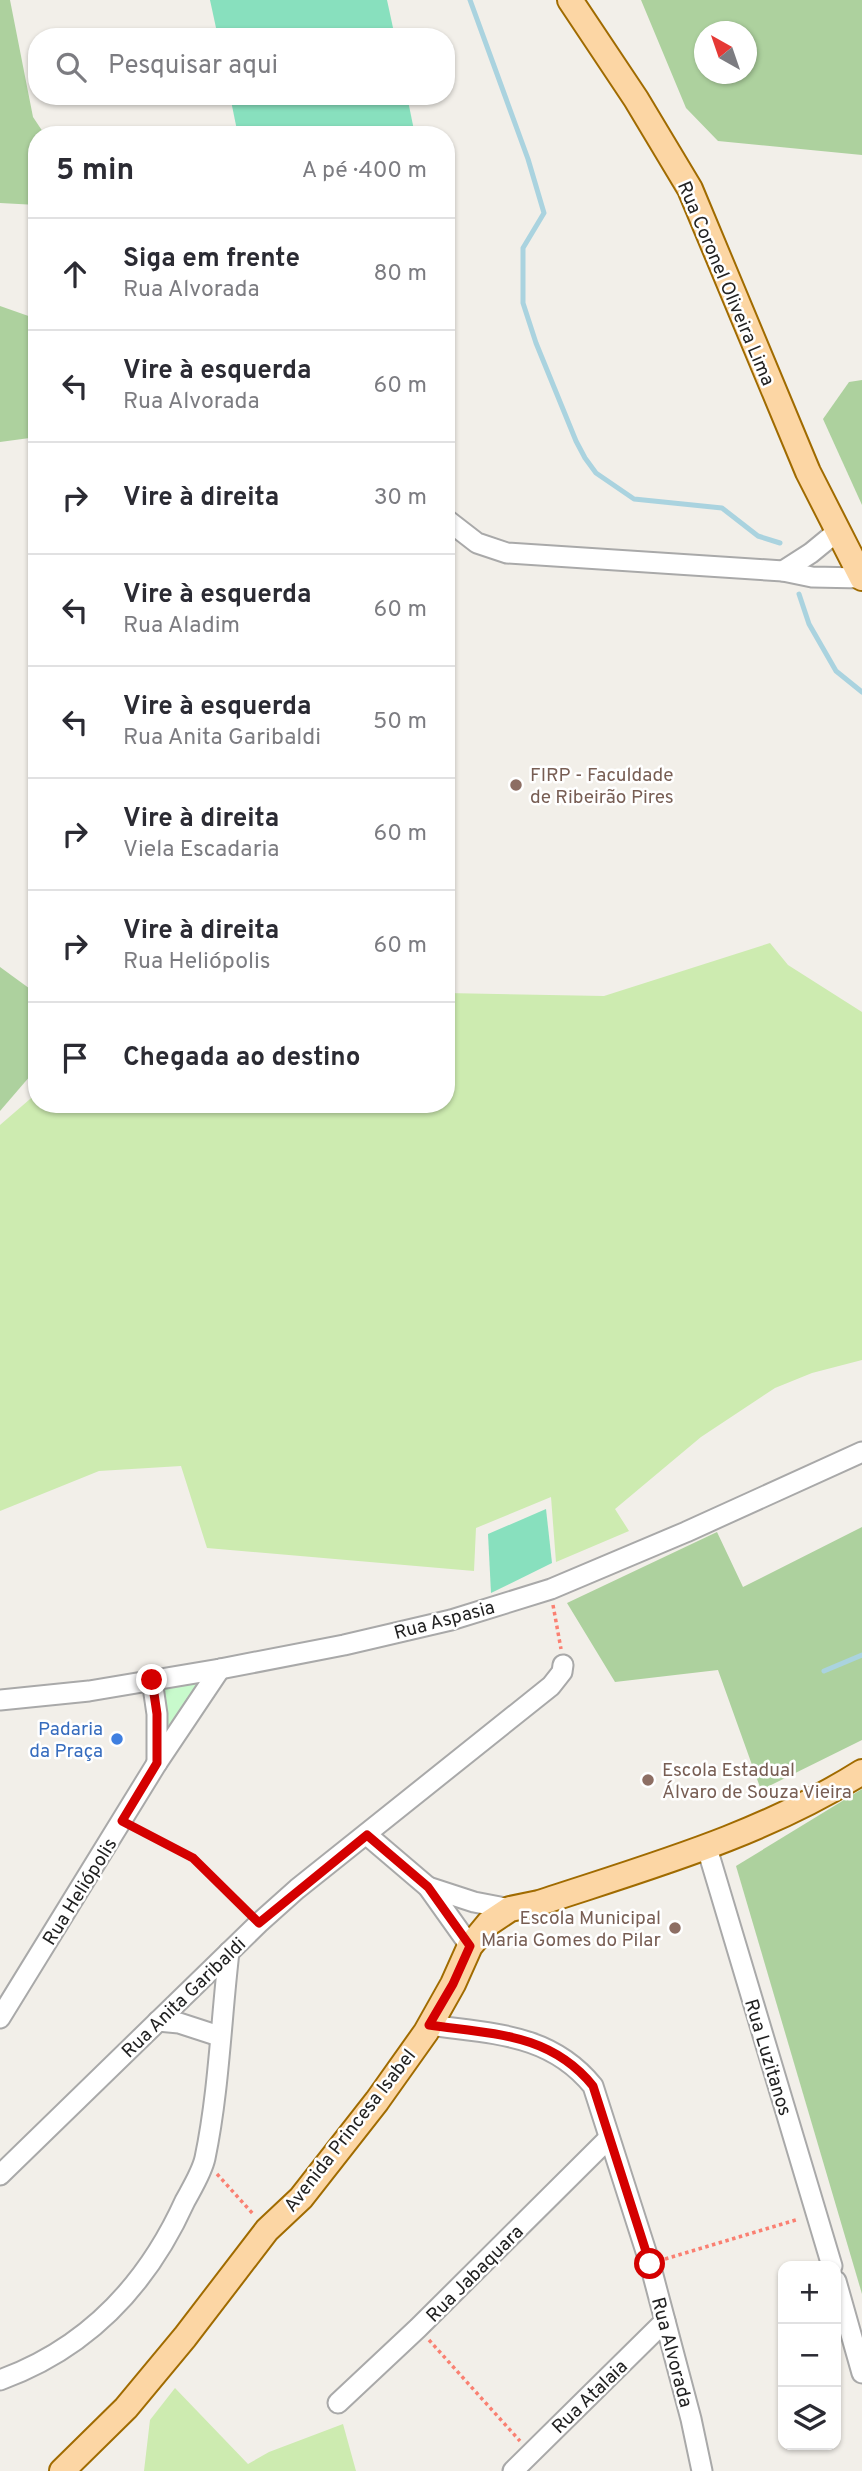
<!DOCTYPE html>
<html lang="pt">
<head>
<meta charset="utf-8">
<style>
	:root { --surface:#fff; --page:#f2f2f3; --text:#2b2b33; --muted:#7c7c81; --line:#e1e1e2 }
	body { margin:0; font-family:Overpass,sans-serif; background:var(--page); color:var(--text) }
	.controls { position:absolute; right:21px; bottom:21px; display:grid; overflow:hidden; border-radius:14px; box-shadow:0 2px 5px #0004 }
	.controls button { width:63px; height:63px; display:grid; place-items:center; padding:0; border:0; border-bottom:2px solid var(--line); background:var(--surface); color:var(--text); font:35px sans-serif }
	.compass { position:absolute; left:694px; top:21px; width:63px; height:63px; border-radius:50%; background:var(--surface); box-shadow:0 2px 5px #0004; rotate:320deg }
	.stop { position:absolute; width:21px; height:21px; margin:-16px; border:5px solid #d40000; border-radius:50%; background:#fff }
	.stop.end { background:#d40000; border-color:#fff; box-shadow:0 2px 7px #0008 }
	.list { margin:0; padding:0; list-style:none }
	h2 { display:flex; justify-content:space-between; align-items:center; height:91px; margin:0; padding:0 28px; font-size:30px }
	h2 small { font-size:23px; font-weight:400; color:var(--muted) }
	.list li { display:grid; grid-template-columns:46px 1fr auto; gap:21px; align-items:center; box-sizing:border-box; height:112px; padding:0 28px; border-top:2px solid var(--line) }
	.list b { display:block; font-size:26px; white-space:nowrap }
	.list p { margin:0; font-size:23px; white-space:nowrap; color:var(--muted) }
	.list em { font-size:23px; font-style:normal; color:var(--muted) }
	.icon { flex:none; width:38px; height:38px; fill:none; stroke:currentColor; stroke-width:2; stroke-linecap:round; stroke-linejoin:round }
	.map { position:relative; flex:none; width:862px; height:2471px; overflow:hidden }
	.search { position:absolute; background:var(--surface); box-shadow:0 2px 5px #0004; left:28px; top:28px; width:427px; height:77px; display:flex; align-items:center; gap:18px; box-sizing:border-box; padding:0 24px; border-radius:28px; color:var(--muted); font-size:26px }
	.panel { position:absolute; background:var(--surface); box-shadow:0 2px 5px #0004; left:28px; top:126px; width:427px; height:987px; border-radius:28px }
	.map>svg:first-child { display:block }
	.grass { fill:#cdebb0 }
	.forest { fill:#add19e; fill-rule:evenodd }
	.park { fill:#c8facc }
	.pitch { fill:#88e0be }
	.lines { fill:none; stroke-linecap:round; stroke-linejoin:round }
	.stream { stroke:#aad3df; stroke-width:5 }
	.minor-casing { stroke:#a9a9a9; stroke-width:23 }
	.major-casing { stroke:#a06b00; stroke-width:28 }
	.path { stroke:#fa8072; stroke-width:3.5; stroke-dasharray:3.5 3.5; stroke-linecap:butt }
	.minor { stroke:#fff; stroke-width:19 }
	.major { stroke:#fcd6a4; stroke-width:24 }
	.route { stroke:#d40000; stroke-width:9 }
	.education-dot { fill:#8d6e63; stroke:#fff; stroke-width:2.5 }
	.shop-dot { fill:#3f7fe0; stroke:#fff; stroke-width:2.5 }
	.labels { text-anchor:middle; stroke-width:5; stroke-linejoin:round; paint-order:stroke }
	.street-label { font-size:19px; fill:#222; stroke:#fff }
	.education-label { font-size:19px; fill:#785e54; stroke:#fff; text-anchor:start }
	.shop-label { font-size:19px; fill:#366cbe; stroke:#fff; text-anchor:end }
</style>
</head>
<body>
<div class="map">
<svg width="862" height="2471" viewBox="0 0 862 2471">
	<rect width="100%" height="100%" fill="#f2efe9"/>
	<g class="grass">
		<path d="M770 943 788 965 862 1012V1360L812 1373 775 1388 701 1437 615 1509 629 1531 556 1562 551 1497 476 1528 474 1571 207 1548 181 1466 99 1471 0 1511V1125L37 1093V1104H446V993L604 996Z"/>
		<path d="M175 2388 248 2464 269 2452 343 2424 356 2471H144L150 2420Z"/>
	</g>
	<g class="forest">
		<path d="M0 0H10L33 117 45 135H37V205L0 203Z"/>
		<path d="M641 0H862V155L718 141 686 108ZM704 32H746V74H704Z"/>
		<path d="M0 306 37 319V437L0 442Z"/>
		<path d="M862 380V505L823 419 849 382Z"/>
		<path d="M0 967 37 994V1068L0 1111Z"/>
		<path d="M862 1527V1740L761 1790 718 1670 615 1682 567 1603 717 1532 743 1587Z"/>
		<path d="M862 1789V2294L736 1866Z"/>
	</g>
	<path class="park" d="M202 1676 189 1711 161 1746 159 1684Z"/>
	<g class="pitch">
		<path d="M210 0H387L395 37H218Z"/>
		<path d="M230 96H407L415 135H238Z"/>
		<path d="M546 1509 552 1563 491 1593 488 1534Z"/>
	</g>
	<g class="lines">
		<g class="stream">
			<path d="M470 0 528 159 544 213 523 248V303L536 343 576 441 585 458 596 473 634 499 722 508 758 536 780 543"/>
			<path d="M799 594 809 624 836 671 862 692"/>
			<path d="M824 1671 862 1655"/>
		</g>
		<defs>
			<g id="minor">
				<path d="M446 519 477 543 507 553 783 571 812 577 862 578"/>
				<path d="M783 571 811 553 839 530"/>
				<path d="M152 1680 157 1714V1763"/>
				<path d="M0 1700 89 1691 220 1669 344 1645 451 1620 551 1589 686 1532 862 1452"/>
				<path d="M367 1835 428 1887 470 1946"/>
				<path d="M707 1848 832 2266"/>
				<path d="M428 1887 474 1902 510 1909"/>
				<path d="M0 2018 157 1763 220 1669"/>
				<path d="M158 2021 179 2023 219 2036"/>
				<path d="M430 2025C492 2034 550 2033 593 2086L650 2264 691 2419 702 2471"/>
				<path d="M0 2175 259 1923 297 1889 551 1686 562 1672 563 1665"/>
				<path d="M836 2281 862 2373"/>
				<path d="M0 2380C88 2348 147 2285 185 2201 192 2188 202 2172 205 2158 219 2091 221 2020 229 1952"/>
				<path d="M338 2403 418 2328 608 2139"/>
				<path d="M513 2471 665 2321"/>
			</g>
			<g id="major">
				<path d="M570 0 636 99 690 189 808 472 862 578"/>
				<path d="M62 2471 126 2408 185 2337 267 2230 301 2198 377 2101 426 2032 453 1984 470 1946 489 1923 510 1909 539 1903C651 1866 762 1835 862 1772"/>
			</g>
		</defs>
		<use href="#minor" class="minor-casing"/>
		<use href="#major" class="major-casing"/>
		<g class="path">
			<path d="M553 1605 561 1649"/>
			<path d="M136 1828 193 1858 247 1911"/>
			<path d="M217 2174 254 2215"/>
			<path d="M665 2259 799 2219"/>
			<path d="M429 2340 520 2441"/>
		</g>
		<use href="#minor" class="minor"/>
		<use href="#major" class="major"/>
	</g>
	<g class="lines">
		<path class="route" d="M152 1680 157 1714V1763L122 1821 193 1858 259 1923 367 1835 428 1887 470 1946 453 1984 429 2025C492 2034 550 2033 593 2086L650 2264"/>
	</g>
	<g class="education-dot">
		<circle cx="516" cy="785" r="7"/>
		<circle cx="648" cy="1780" r="7"/>
		<circle cx="675" cy="1928" r="7"/>
	</g>
	<circle class="shop-dot" cx="117" cy="1739" r="7"/>
	<g class="labels">
		<g class="street-label">
			<text transform="translate(727 283) rotate(67)" y="7">Rua Coronel Oliveira Lima</text>
			<text transform="translate(444 1619) rotate(-15)" y="7">Rua Aspasia</text>
			<text transform="translate(79 1891) rotate(-58)" y="7">Rua Heliópolis</text>
			<text transform="translate(183 1997) rotate(-44)" y="7">Rua Anita Garibaldi</text>
			<text transform="translate(769 2057) rotate(73)" y="7">Rua Luzitanos</text>
			<text transform="translate(349 2130) rotate(-52)" y="7">Avenida Princesa Isabel</text>
			<text transform="translate(474 2273) rotate(-45)" y="7">Rua Jabaquara</text>
			<text transform="translate(673 2352) rotate(75)" y="7">Rua Alvorada</text>
			<text transform="translate(589 2396) rotate(-44)" y="7">Rua Atalaia</text>
		</g>
		<g class="education-label">
			<text x="530" y="781">FIRP - Faculdade<tspan x="530" dy="22">de Ribeirão Pires</tspan></text>
			<text x="662" y="1776">Escola Estadual<tspan x="662" dy="22">Álvaro de Souza Vieira</tspan></text>
			<text x="661" y="1924" text-anchor="end">Escola Municipal<tspan x="661" dy="22">Maria Gomes do Pilar</tspan></text>
		</g>
		<g class="shop-label">
			<text x="103" y="1735">Padaria<tspan x="103" dy="22">da Praça</tspan></text>
		</g>
	</g>
</svg>
<div class="controls">
<button>+</button>
<button>−</button>
<button><svg class="icon" aria-label="layers" viewBox="0 0 24 24"><path d="M12 4l9 5-9 5-9-5zM3 14l9 5 9-5"/></svg></button>
</div>
<svg class="compass" viewBox="-18 -18 36 36"><path d="M0-13l5 13h-10z" fill="#e53935"/><path d="M0 13l5-13h-10z" fill="#7c7c81"/></svg>
<div class="stop" style="left:650px;top:2264px"></div>
<div class="stop end" style="left:152px;top:1680px"></div>
<div class="search"><svg class="icon" aria-label="search" viewBox="0 0 24 24"><circle cx="10" cy="10" r="6"/><path d="M15 15l6 6"/></svg>Pesquisar aqui</div>
<section class="panel">
<h2>5 min<small>A pé · 400 m</small></h2>
<ul class="list">
<li><svg class="icon" aria-label="ahead" viewBox="0 0 24 24"><path d="M12 20V5M6 11l6-6 6 6"/></svg><div><b>Siga em frente</b><p>Rua Alvorada</p></div><em>80 m</em></li>
<li><svg class="icon" aria-label="left" viewBox="0 0 24 24"><path d="M17 20v-9H6M10 6l-5 5 5 5"/></svg><div><b>Vire à esquerda</b><p>Rua Alvorada</p></div><em>60 m</em></li>
<li><svg class="icon" aria-label="right" viewBox="0 0 24 24"><path d="M7 20v-9h11M14 6l5 5-5 5"/></svg><div><b>Vire à direita</b></div><em>30 m</em></li>
<li><svg class="icon" aria-label="left" viewBox="0 0 24 24"><path d="M17 20v-9H6M10 6l-5 5 5 5"/></svg><div><b>Vire à esquerda</b><p>Rua Aladim</p></div><em>60 m</em></li>
<li><svg class="icon" aria-label="left" viewBox="0 0 24 24"><path d="M17 20v-9H6M10 6l-5 5 5 5"/></svg><div><b>Vire à esquerda</b><p>Rua Anita Garibaldi</p></div><em>50 m</em></li>
<li><svg class="icon" aria-label="right" viewBox="0 0 24 24"><path d="M7 20v-9h11M14 6l5 5-5 5"/></svg><div><b>Vire à direita</b><p>Viela Escadaria</p></div><em>60 m</em></li>
<li><svg class="icon" aria-label="right" viewBox="0 0 24 24"><path d="M7 20v-9h11M14 6l5 5-5 5"/></svg><div><b>Vire à direita</b><p>Rua Heliópolis</p></div><em>60 m</em></li>
<li><svg class="icon" aria-label="arrive" viewBox="0 0 24 24"><path d="M6 21V4h12l-3 4 3 4H6"/></svg><div><b>Chegada ao destino</b></div></li>
</ul>
</section>
</div>
</body>
</html>
